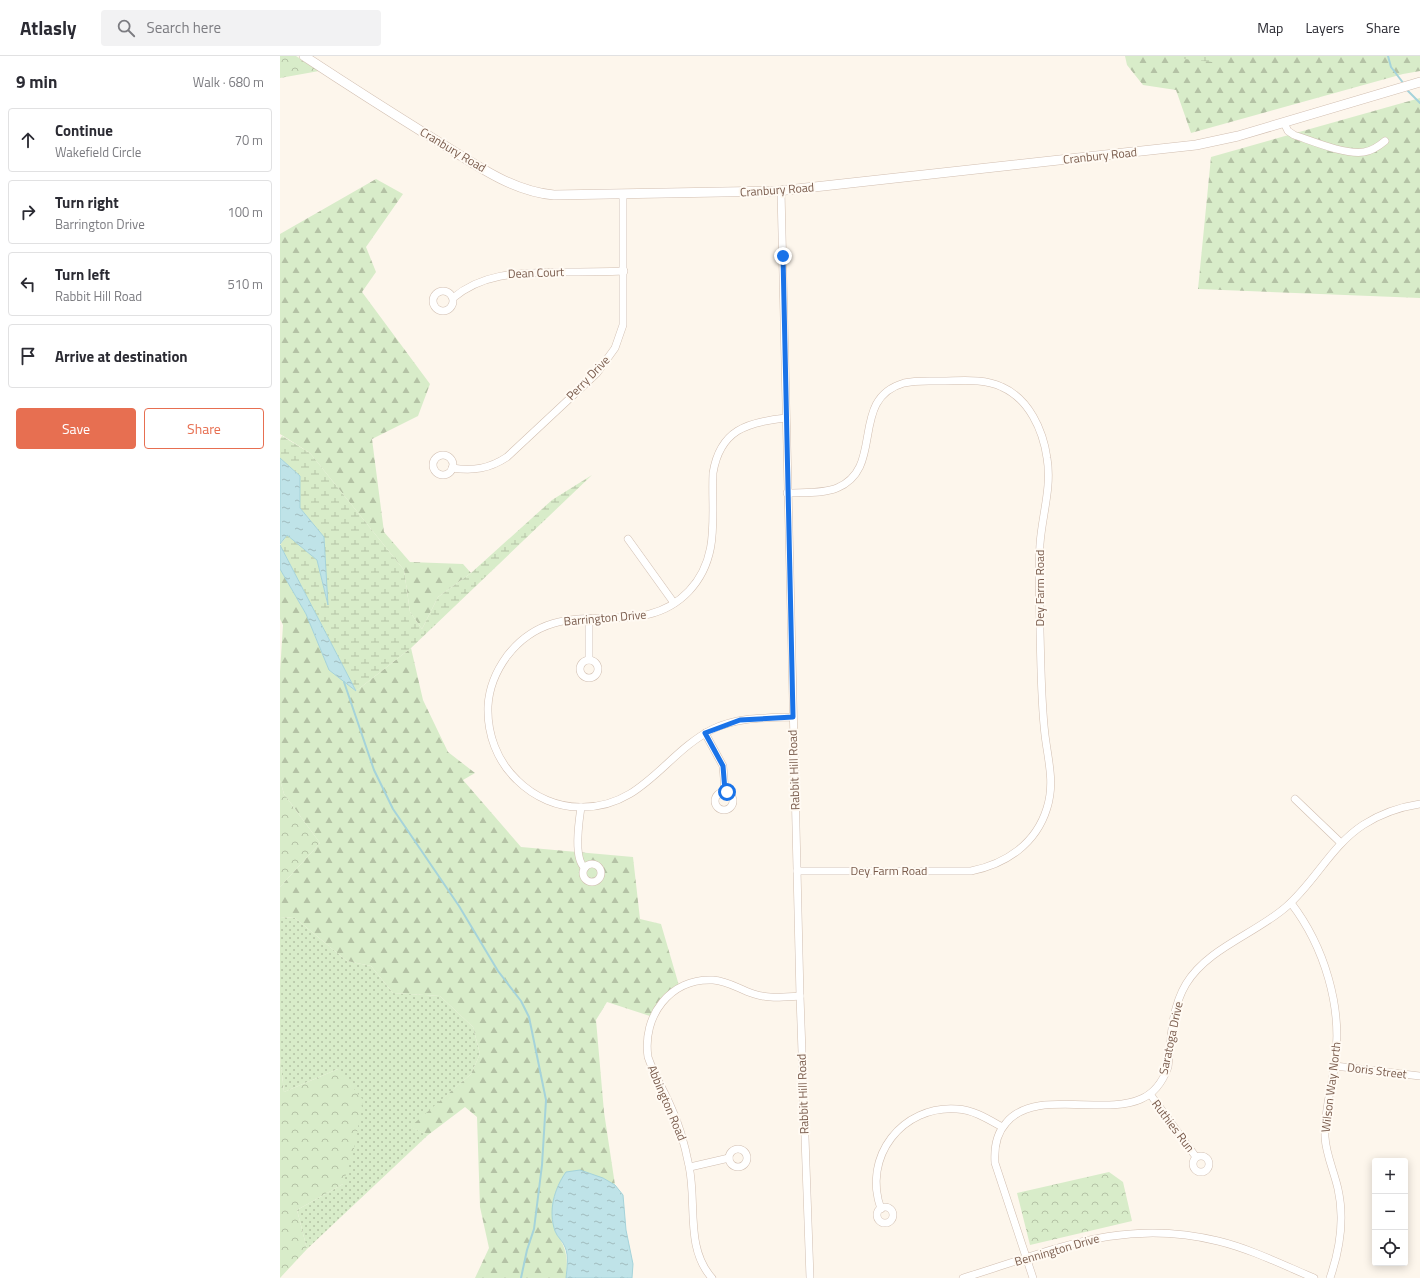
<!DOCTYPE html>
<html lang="en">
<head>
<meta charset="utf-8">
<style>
	:root { --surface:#fff; --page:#f2f2f3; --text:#2b2b33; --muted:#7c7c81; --line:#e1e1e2; --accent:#e76f51 }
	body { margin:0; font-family:"Titillium Web",sans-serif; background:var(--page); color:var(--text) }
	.controls { position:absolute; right:12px; bottom:12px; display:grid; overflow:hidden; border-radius:4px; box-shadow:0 2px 10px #0003 }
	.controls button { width:36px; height:36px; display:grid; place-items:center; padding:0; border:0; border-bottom:1px solid var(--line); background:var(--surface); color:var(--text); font:20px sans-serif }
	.stop { position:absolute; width:12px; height:12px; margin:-9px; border:3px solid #1a73e8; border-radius:50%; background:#fff }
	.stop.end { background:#1a73e8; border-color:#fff; box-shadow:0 1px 4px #0008 }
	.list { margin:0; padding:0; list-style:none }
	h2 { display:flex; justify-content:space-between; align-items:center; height:52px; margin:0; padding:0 16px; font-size:17px }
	h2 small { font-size:13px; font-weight:400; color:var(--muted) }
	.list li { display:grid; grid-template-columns:26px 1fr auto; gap:12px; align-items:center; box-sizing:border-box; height:64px; margin:0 8px 8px; padding:0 8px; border:1px solid var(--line); border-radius:4px }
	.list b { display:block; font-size:15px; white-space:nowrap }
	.list p { margin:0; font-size:13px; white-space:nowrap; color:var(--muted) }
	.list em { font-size:13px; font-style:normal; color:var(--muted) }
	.actions { display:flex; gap:8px; padding:12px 16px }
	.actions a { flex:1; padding:9px 0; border:1px solid var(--accent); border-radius:4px; text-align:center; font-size:14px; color:var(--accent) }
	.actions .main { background:var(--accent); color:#fff }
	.icon { flex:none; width:22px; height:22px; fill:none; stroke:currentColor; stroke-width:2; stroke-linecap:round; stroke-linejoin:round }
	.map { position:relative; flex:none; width:1140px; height:1222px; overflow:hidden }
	header { display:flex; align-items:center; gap:24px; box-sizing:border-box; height:56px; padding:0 20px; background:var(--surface); border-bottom:1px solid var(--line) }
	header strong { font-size:19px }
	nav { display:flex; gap:22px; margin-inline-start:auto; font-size:14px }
	.search { width:280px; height:36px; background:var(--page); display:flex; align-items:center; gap:10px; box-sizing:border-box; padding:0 14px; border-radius:4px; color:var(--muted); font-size:15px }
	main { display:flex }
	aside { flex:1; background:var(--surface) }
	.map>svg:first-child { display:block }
	.grass { fill:url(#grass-dots) }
	.forest { fill:url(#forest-firs) }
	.wetland { fill:url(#wetland-marsh) }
	.park { fill:url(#park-crowns) }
	.water { fill:url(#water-ripples); stroke:#a5d3da }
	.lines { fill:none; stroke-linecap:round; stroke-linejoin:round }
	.stream { stroke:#a5d3da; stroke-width:2 }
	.minor-casing { stroke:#d1beb0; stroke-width:8 }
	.tertiary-casing { stroke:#d1beb0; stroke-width:10 }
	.minor { stroke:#fff; stroke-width:7 }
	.tertiary { stroke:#fff; stroke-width:9 }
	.route { stroke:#1a73e8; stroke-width:5 }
	.labels { text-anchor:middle; stroke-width:4; stroke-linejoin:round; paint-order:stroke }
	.street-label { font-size:12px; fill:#7a5c4d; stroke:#fffaf3 }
</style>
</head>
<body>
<header>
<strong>Atlasly</strong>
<div class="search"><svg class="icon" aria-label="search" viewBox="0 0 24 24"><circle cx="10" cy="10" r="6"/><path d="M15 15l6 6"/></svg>Search here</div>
<nav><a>Map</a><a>Layers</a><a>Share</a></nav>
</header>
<main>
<aside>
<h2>9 min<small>Walk · 680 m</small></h2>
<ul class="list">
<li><svg class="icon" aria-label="ahead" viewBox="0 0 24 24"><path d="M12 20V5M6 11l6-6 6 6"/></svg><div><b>Continue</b><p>Wakefield Circle</p></div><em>70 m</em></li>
<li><svg class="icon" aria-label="right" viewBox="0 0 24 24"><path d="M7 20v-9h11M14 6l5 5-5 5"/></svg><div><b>Turn right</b><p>Barrington Drive</p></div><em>100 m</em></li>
<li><svg class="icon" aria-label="left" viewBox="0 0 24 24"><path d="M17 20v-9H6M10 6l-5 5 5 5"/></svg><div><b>Turn left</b><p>Rabbit Hill Road</p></div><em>510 m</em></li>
<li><svg class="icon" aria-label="arrive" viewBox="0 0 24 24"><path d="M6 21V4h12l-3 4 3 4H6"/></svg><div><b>Arrive at destination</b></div></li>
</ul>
<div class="actions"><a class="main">Save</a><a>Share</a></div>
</aside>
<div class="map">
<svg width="1140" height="1222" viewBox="0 0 1140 1222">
	<defs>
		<pattern id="grass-dots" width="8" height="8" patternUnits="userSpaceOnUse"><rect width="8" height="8" fill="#d8ecc9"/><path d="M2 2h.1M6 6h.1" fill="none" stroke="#b4c2a5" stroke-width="1.8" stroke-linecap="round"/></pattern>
		<pattern id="forest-firs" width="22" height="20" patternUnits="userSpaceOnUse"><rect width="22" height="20" fill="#d8ecc9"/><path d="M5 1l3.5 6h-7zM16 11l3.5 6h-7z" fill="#b4c2a5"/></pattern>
		<pattern id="wetland-marsh" width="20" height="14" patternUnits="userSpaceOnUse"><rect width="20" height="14" fill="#d8ecc9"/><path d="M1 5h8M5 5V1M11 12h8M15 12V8" fill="none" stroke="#b4c2a5"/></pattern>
		<pattern id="park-crowns" width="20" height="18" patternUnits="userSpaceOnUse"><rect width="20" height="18" fill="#d8ecc9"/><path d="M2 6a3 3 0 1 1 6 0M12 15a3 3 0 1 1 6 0" fill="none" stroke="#b4c2a5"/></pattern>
		<pattern id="water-ripples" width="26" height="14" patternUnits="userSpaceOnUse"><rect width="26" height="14" fill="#bfe3e8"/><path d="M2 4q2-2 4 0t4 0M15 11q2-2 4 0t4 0" fill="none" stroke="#a0bbbe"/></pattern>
	</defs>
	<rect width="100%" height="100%" fill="#fdf6ec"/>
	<path class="grass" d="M0 861 15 862 67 905 91 910 113 937 160 940 193 971 200 998 191 1018 131 1071 148 1079 27 1193 17 1154 63 1128 58 1013 4 1036 0 1001Z"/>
	<g class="forest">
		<path d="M845 0H1140V15L1123 18 911 77 896 34 863 29 847 9Z"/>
		<path d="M1140 42V242L918 233 931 101Z"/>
		<path d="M96 123 123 138 86 191 96 216 82 236 150 328 138 360 92 383 104 476 130 506 183 508 191 517 158 541 142 573 130 556 124 514 30 397 0 378V178Z"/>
		<path d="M0 513 26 558 49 614 76 635 131 592 143 644 168 696 195 717 183 724 241 791 353 801 360 863 381 868 400 933 373 961 327 946 316 964 324 1056 335 1129 323 1122 275 1175C287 1193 288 1201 286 1222H195L209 1192 200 1151 197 1061 185 1051 148 1079 130 1071 191 1018 200 998 193 971 160 940 113 937 91 910 67 905 15 862 0 861V831L40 787 4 738 0 724V616L3 569 0 563Z"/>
	</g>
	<g class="wetland">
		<path d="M877 0H935L932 6Z"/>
		<path d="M2 380 30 397 124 514 130 556 142 573 158 541 191 517 272 444 312 419 131 592 76 635 0 489 7 479 37 504 47 546 44 481 20 452V420L0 402V383Z"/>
	</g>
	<g class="park">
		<path d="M0 0H16L39 15 0 22Z"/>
		<path d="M0 724 4 738 40 787 0 831Z"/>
		<path d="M0 1001 4 1036 58 1013 83 1044 74 1093 63 1128 17 1154 27 1193 0 1222Z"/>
		<path d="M829 1116 843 1126 852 1165 750 1189 737 1137Z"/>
	</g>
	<g class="water">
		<path d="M0 402 20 420V452L44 481 48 549 37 504 7 479 0 488Z"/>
		<path d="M0 489 76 635 49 614 26 558 0 513Z"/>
		<path d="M300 1114 323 1122 335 1129 343 1139 346 1174 353 1208 352 1222H286C287 1212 289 1200 285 1191 283 1185 277 1181 275 1175 268 1155 274 1133 286 1116Z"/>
	</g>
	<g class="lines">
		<g class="stream">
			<path d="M1108 0 1111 11 1124 28"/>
			<path d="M1127 34 1140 47"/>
			<path d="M64 626 94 714 113 753 179 850 218 915 241 945 249 961 266 1044 262 1109 254 1173 247 1194 241 1222"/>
		</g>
		<defs>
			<g id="minor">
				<path d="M1004 67 1008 75 1014 79C1032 85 1065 99 1084 96 1092 95 1099 90 1105 85"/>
				<path d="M501 135 520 940 530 1222"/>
				<circle cx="163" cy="245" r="10"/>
				<path d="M173 242C204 216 241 217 279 216 300 216 322 216 344 215"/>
				<path d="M506 362C467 366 440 374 433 417 431 459 441 501 409 535 356 591 281 530 227 600 216 615 209 632 208 650 207 678 217 705 237 724 254 741 278 752 303 751 363 751 385 697 433 673 458 661 485 662 513 661"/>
				<circle cx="163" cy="409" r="10"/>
				<path d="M172 412C193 415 209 413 227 401L317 317 335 292 343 269V138"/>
				<path d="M507 437C523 436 542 438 557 432 606 412 568 343 624 327 636 324 649 325 661 325 681 325 703 322 722 331 749 343 763 374 767 402 772 431 762 459 760 488 758 517 760 546 760 575 761 610 761 645 765 679 768 704 775 727 767 752 756 788 726 808 691 815H517"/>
				<path d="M348 483 394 547"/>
				<path d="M309 604V562"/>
				<circle cx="309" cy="613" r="9"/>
				<path d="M425 677 443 710 445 735"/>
				<circle cx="444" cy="745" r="9"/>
				<path d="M1015 743 1061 787"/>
				<path d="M301 751C299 765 293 803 305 812"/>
				<circle cx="312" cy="817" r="9"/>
				<path d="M1011 847C1044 890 1063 951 1055 1006 1052 1031 1044 1055 1045 1081 1046 1099 1054 1115 1058 1133 1065 1164 1060 1193 1050 1222"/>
				<path d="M1055 1010 1140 1020"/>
				<path d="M870 1038 916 1101"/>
				<circle cx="458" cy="1102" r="9"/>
				<circle cx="921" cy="1108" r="8"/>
				<path d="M410 1111 449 1102"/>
				<circle cx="605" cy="1159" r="8"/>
				<path d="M601 1153C582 1101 622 1049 677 1053 694 1054 708 1063 722 1071"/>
				<path d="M432 1222C405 1192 417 1147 409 1110 405 1090 400 1070 391 1051 384 1034 374 1019 368 1001 362 960 390 922 433 924 449 925 460 934 474 938 489 943 504 941 520 940"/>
				<path d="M683 1222C772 1195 842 1161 938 1185 971 1193 1003 1209 1034 1222"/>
				<path d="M753 1222 715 1107C714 1092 716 1078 726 1067 754 1032 824 1060 861 1043 875 1037 883 1025 888 1011 891 984 891 953 906 928 928 892 975 878 1006 851 1035 826 1051 790 1083 769 1100 758 1120 751 1140 748"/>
			</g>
			<path id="tertiary" d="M24 0C68 29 112 57 157 85 194 107 230 135 274 139L498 135 916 89 958 80 1140 26"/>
		</defs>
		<use href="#minor" class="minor-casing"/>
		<use href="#tertiary" class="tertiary-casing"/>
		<use href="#minor" class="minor"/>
		<use href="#tertiary" class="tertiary"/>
	</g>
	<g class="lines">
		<path class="route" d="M447 736 445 735 443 710 425 677 460 664 513 661 503 200"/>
	</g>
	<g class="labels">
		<g class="street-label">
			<text transform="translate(173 94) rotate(31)" y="4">Cranbury Road</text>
			<text transform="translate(820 100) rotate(-6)" y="4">Cranbury Road</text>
			<text transform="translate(497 134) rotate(-4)" y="4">Cranbury Road</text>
			<text transform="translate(256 217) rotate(-2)" y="4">Dean Court</text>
			<text transform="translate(308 322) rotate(-46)" y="4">Perry Drive</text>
			<text transform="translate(760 532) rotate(-90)" y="4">Dey Farm Road</text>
			<text transform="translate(325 562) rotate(-5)" y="4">Barrington Drive</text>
			<text transform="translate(514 714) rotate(-92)" y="4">Rabbit Hill Road</text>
			<text x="609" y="819">Dey Farm Road</text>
			<text transform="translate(891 982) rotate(-78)" y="4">Saratoga Drive</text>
			<text transform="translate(1097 1015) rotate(7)" y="4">Doris Street</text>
			<text transform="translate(1051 1031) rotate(-83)" y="4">Wilson Way North</text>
			<text transform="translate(523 1038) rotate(-92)" y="4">Rabbit Hill Road</text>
			<text transform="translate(387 1047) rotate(67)" y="4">Abbington Road</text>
			<text transform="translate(893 1070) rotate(53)" y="4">Ruthies Run</text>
			<text transform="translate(777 1194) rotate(-16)" y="4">Bennington Drive</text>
		</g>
	</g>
</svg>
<div class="controls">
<button>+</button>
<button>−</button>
<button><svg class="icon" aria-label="locate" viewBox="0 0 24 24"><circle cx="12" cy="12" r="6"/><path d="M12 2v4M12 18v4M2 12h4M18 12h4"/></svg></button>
</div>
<div class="stop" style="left:447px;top:736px"></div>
<div class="stop end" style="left:503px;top:200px"></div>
</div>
</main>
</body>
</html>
